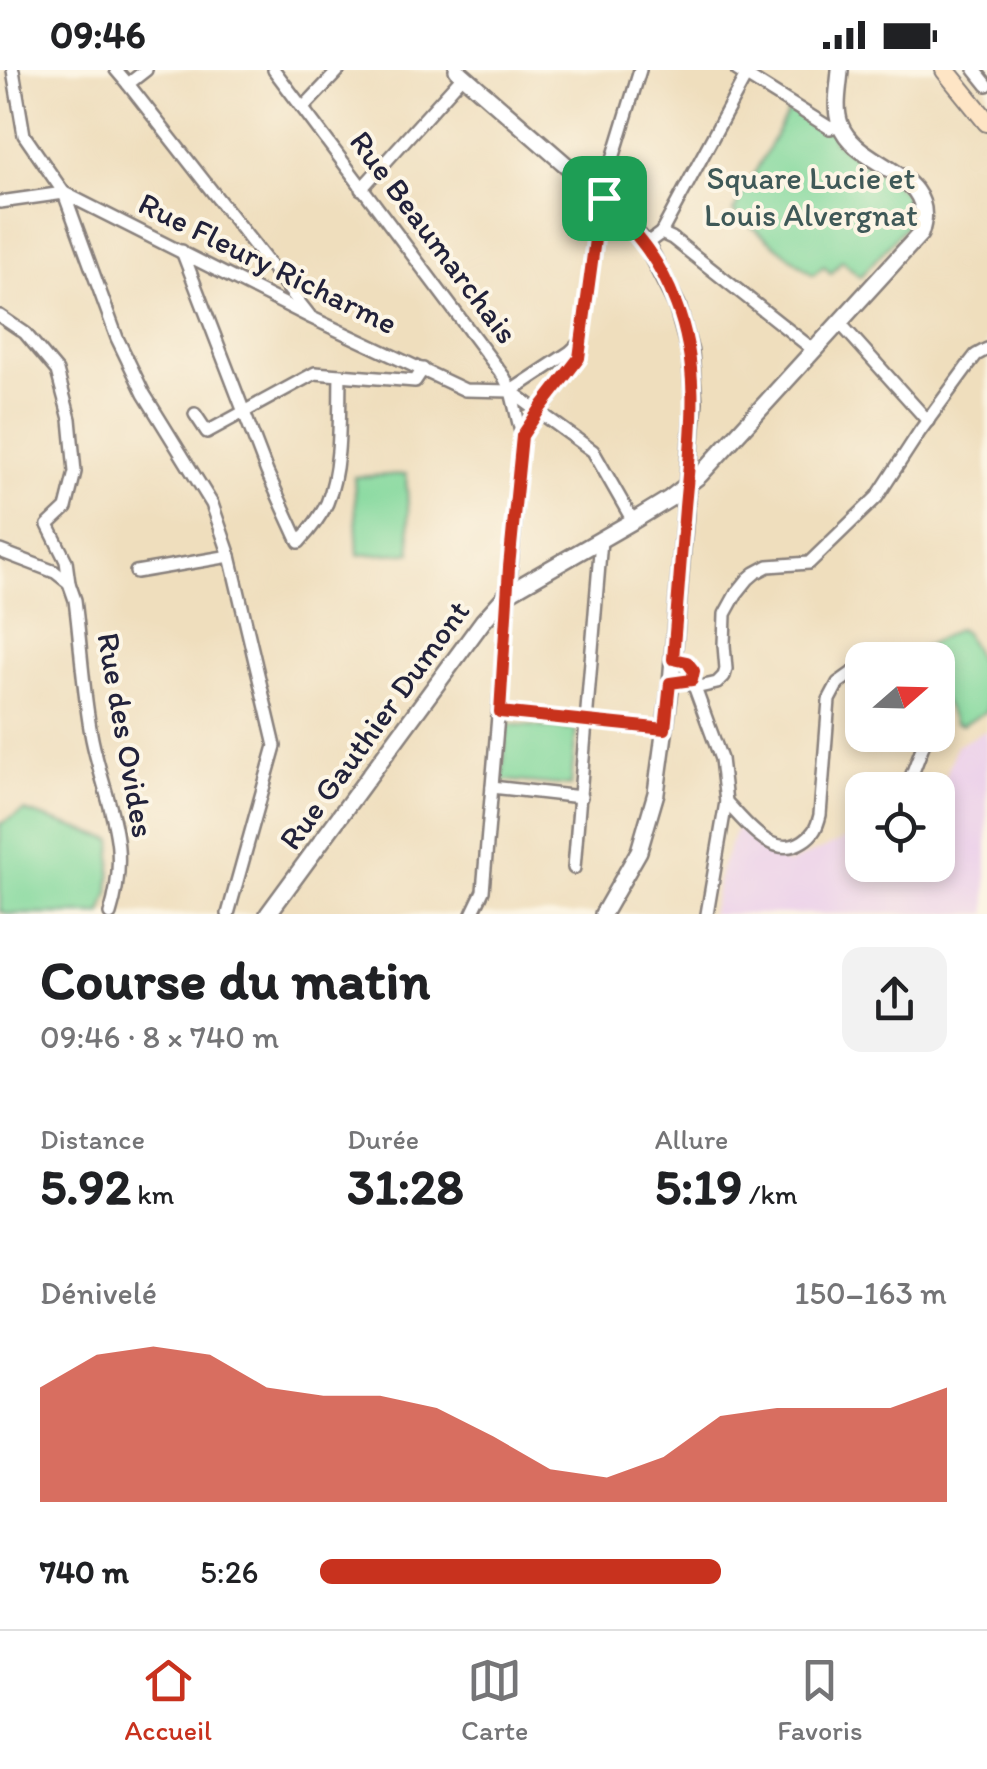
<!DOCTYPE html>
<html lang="fr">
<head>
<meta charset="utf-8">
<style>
  :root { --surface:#fff; --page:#f2f2f2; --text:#202124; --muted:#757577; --line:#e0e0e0; --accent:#c8321e }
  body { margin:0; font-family:Itim,sans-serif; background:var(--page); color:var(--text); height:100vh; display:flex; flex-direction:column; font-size:38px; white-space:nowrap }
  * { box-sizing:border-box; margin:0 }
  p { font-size:32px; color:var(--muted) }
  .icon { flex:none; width:55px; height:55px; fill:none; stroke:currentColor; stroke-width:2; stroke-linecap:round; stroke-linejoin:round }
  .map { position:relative; height:844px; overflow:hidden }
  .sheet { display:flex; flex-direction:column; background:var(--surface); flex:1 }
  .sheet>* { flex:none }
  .needle { width:65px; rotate:70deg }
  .fabs { position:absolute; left:845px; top:572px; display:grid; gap:20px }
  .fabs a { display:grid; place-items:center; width:110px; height:110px; border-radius:20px; background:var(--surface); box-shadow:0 5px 15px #0003; font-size:50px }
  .pin { position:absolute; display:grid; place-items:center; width:85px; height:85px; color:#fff; margin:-42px; border-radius:20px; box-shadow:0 5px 15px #0006 }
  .round { display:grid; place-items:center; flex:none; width:105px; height:105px; border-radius:20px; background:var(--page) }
  .summary { display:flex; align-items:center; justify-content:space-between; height:170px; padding:0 40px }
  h1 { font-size:55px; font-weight:700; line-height:75px }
  .metrics { display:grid; grid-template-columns:repeat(3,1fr); gap:15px; height:170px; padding:10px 40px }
  .metrics div { display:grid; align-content:center }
  .metrics b { font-size:50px; font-weight:700 }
  .metrics small { font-size:28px; font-weight:400 }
  .metrics p { font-size:28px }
  .chart { height:280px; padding:20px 40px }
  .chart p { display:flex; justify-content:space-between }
  .chart svg { width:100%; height:180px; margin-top:10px; fill:var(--accent); opacity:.7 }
  ul { padding:0 40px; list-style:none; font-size:32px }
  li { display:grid; grid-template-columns:160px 120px 1fr; align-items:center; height:75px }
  li i { height:25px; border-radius:12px; background:var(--accent) }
  .status { display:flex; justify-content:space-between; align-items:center; height:70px; padding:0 50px; background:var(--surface); direction:ltr }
  .status svg { height:28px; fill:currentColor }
  .tab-bar { display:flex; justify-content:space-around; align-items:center; height:140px; border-top:2px solid var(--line); background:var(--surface); font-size:28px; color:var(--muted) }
  .tab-bar a { display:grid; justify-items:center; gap:5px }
  .tab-bar .active { color:var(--accent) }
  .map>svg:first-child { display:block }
</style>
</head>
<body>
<div class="status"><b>09:46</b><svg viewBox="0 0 49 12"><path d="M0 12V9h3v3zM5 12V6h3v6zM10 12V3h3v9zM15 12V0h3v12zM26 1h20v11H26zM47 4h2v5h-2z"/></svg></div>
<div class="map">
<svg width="987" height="844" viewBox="0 0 987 844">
  <rect width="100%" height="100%" fill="#fcf5e5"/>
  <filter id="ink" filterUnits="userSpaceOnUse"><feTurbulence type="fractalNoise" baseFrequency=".01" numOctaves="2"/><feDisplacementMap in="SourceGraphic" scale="20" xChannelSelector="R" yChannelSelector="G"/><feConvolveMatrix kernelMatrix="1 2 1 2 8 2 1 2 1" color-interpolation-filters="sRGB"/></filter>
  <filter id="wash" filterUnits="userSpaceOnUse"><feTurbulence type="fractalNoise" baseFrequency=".0048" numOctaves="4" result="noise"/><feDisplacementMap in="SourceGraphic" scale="40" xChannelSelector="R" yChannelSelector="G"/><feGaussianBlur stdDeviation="2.25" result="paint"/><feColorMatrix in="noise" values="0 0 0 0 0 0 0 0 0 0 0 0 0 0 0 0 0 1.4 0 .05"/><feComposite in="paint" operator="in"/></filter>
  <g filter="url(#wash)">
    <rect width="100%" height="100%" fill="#efdebd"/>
    <polygon fill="#ecd1ea" points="987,660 987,844 711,844 721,799 737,757 787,794 852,766 862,768 862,795 938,795 938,729 956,676"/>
    <g fill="#82d89c" stroke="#527d6c" stroke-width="2.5">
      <polygon points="791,37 834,63 833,70 905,122 913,148 860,207 842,190 831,204 824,196 813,205 733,142"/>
      <polygon points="406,404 411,483 358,485 354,407"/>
      <polygon points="958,559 965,563 987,604 987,641 962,655 955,653 938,620 938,590 921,590 919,585 921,578"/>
      <polygon points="507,654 576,660 571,716 502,710"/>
      <polygon points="24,741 113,770 109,823 102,844 10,844 0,841 0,754"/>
    </g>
  </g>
  <g filter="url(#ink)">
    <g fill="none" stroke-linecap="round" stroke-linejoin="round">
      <g stroke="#88807c" stroke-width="16">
        <g id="minor">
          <polyline points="13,0 24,65 64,123 117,268 144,324 212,434 230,486 275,676 228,844"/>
          <polyline points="116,0 128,14"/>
          <polyline points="146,0 128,14 309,245"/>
          <polyline points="274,0 504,307 511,321 522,366 483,821 472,844"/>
          <polyline points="737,0 830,58 840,55"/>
          <polyline points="975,0 987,15"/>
          <polyline points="303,38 339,0"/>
          <polyline points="361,119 463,6"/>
          <polyline points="0,132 64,123 312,248 465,320 511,321"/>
          <polyline points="661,163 672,168 815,281"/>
          <polyline points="646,174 661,163 749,0"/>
          <path d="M 182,181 L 267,402 L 299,472 C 310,460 320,448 327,433 C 342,397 339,343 340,305"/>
          <polyline points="0,246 25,263 57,301 70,349 75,402 66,438 48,455 66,491 69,513"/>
          <polyline points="839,252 928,351"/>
          <polyline points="511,321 570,282 582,271"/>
          <polyline points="512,322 593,381 633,451"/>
          <polyline points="195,344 207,362 315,303 415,311 423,299"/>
          <polyline points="522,366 579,287 598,147 608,105 640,0"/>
          <path d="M 0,481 L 55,502 L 69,513 L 75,530 C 81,576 83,624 92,669 C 106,736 132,772 110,844"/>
          <polyline points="136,502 230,486"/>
          <polyline points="692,610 721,689 726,732 707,844"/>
          <polyline points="671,613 692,610 694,601 687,592 673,589"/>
          <polyline points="695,618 717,613 724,606 726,599 724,575 725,544 736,524 748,509 755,503 768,496 809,493 877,427 920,361 969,294 976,285 987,279"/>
          <polyline points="499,642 665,659"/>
          <polyline points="492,717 581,727"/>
          <polyline points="906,720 927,665"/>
          <path d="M 726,732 C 746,752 772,791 803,771 C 814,764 817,757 820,745 L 829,630 L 838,613 L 862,596"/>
          <polyline points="574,798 601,470"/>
        </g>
      </g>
      <g stroke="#88807c" stroke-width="20">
        <g id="tertiary">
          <polyline points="457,0 604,128 646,174 677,235 690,282 694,332 690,382 671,613 656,723 639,781 603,844"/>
          <path d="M 268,844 L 483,551 L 508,523 L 633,451 L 669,429 L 700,405 L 920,164 C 942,101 856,99 840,54 C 834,37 839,18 840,0"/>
        </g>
      </g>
      <g stroke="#88807c" stroke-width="22">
        <polyline id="secondary" points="945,0 987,52"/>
      </g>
      <use href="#minor" stroke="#fff" stroke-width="11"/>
      <use href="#tertiary" stroke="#fff" stroke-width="15"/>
      <use href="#secondary" stroke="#fee5c5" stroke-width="18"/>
    </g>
  </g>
  <g fill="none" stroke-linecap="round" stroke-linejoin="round" filter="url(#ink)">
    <g stroke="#fff" stroke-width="20">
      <path id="route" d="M 604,128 C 636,164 659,188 676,234 C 702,300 691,369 685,437 C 681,488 677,539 673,589 L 687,592 L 694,601 L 692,610 L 670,613 L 665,659 L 500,642 L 509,497 L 522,366 L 542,336 L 579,288 L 598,147 Z"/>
    </g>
    <use href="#route" stroke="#c8321e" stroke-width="12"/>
  </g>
  <g text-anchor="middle" stroke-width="8" stroke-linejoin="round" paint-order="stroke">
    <g font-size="32" fill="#3f5958" stroke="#fcf5e5">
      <text x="811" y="119">Square Lucie et<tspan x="811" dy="37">Louis Alvergnat</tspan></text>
    </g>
    <g font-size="32" fill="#22223b" stroke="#fcf5e5">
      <text transform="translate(434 167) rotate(53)" y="11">Rue Beaumarchais</text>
      <text transform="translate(268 193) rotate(26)" y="11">Rue Fleury Richarme</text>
      <text transform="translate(374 655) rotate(-54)" y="11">Rue Gauthier Dumont</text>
      <text transform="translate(126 665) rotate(80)" y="11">Rue des Ovides</text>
    </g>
  </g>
</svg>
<div class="fabs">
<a><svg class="needle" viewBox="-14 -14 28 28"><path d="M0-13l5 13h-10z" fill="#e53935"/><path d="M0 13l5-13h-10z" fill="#757577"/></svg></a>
<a><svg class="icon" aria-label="locate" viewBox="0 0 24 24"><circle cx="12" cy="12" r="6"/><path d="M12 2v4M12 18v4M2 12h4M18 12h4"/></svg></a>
</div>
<div class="pin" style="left:604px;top:128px;background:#1e9e55"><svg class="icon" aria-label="arrive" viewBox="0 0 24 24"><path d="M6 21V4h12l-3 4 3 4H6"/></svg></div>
</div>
<section class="sheet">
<div class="summary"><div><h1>Course du matin</h1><p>09:46 · 8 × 740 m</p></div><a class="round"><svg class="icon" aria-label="share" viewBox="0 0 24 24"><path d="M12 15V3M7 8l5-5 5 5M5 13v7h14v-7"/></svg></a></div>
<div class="metrics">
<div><p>Distance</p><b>5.92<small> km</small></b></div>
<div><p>Durée</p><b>31:28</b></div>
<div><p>Allure</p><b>5:19<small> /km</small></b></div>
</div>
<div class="chart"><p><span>Dénivelé</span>150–163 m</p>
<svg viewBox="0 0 160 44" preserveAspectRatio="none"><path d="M0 44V16L10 8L20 6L30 8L40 16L50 18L60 18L70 21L80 28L90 36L100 38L110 33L120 23L130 21L140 21L150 21L160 16V44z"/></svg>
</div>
<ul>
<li><b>740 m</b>5:26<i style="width:64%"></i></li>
</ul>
</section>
<nav class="tab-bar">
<a class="active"><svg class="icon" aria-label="home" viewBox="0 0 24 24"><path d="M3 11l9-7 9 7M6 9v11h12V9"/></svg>Accueil</a>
<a><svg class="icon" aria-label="map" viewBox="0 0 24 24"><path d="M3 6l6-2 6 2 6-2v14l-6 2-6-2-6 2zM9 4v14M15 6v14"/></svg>Carte</a>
<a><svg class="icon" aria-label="saved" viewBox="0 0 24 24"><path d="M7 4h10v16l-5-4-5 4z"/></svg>Favoris</a>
</nav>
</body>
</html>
